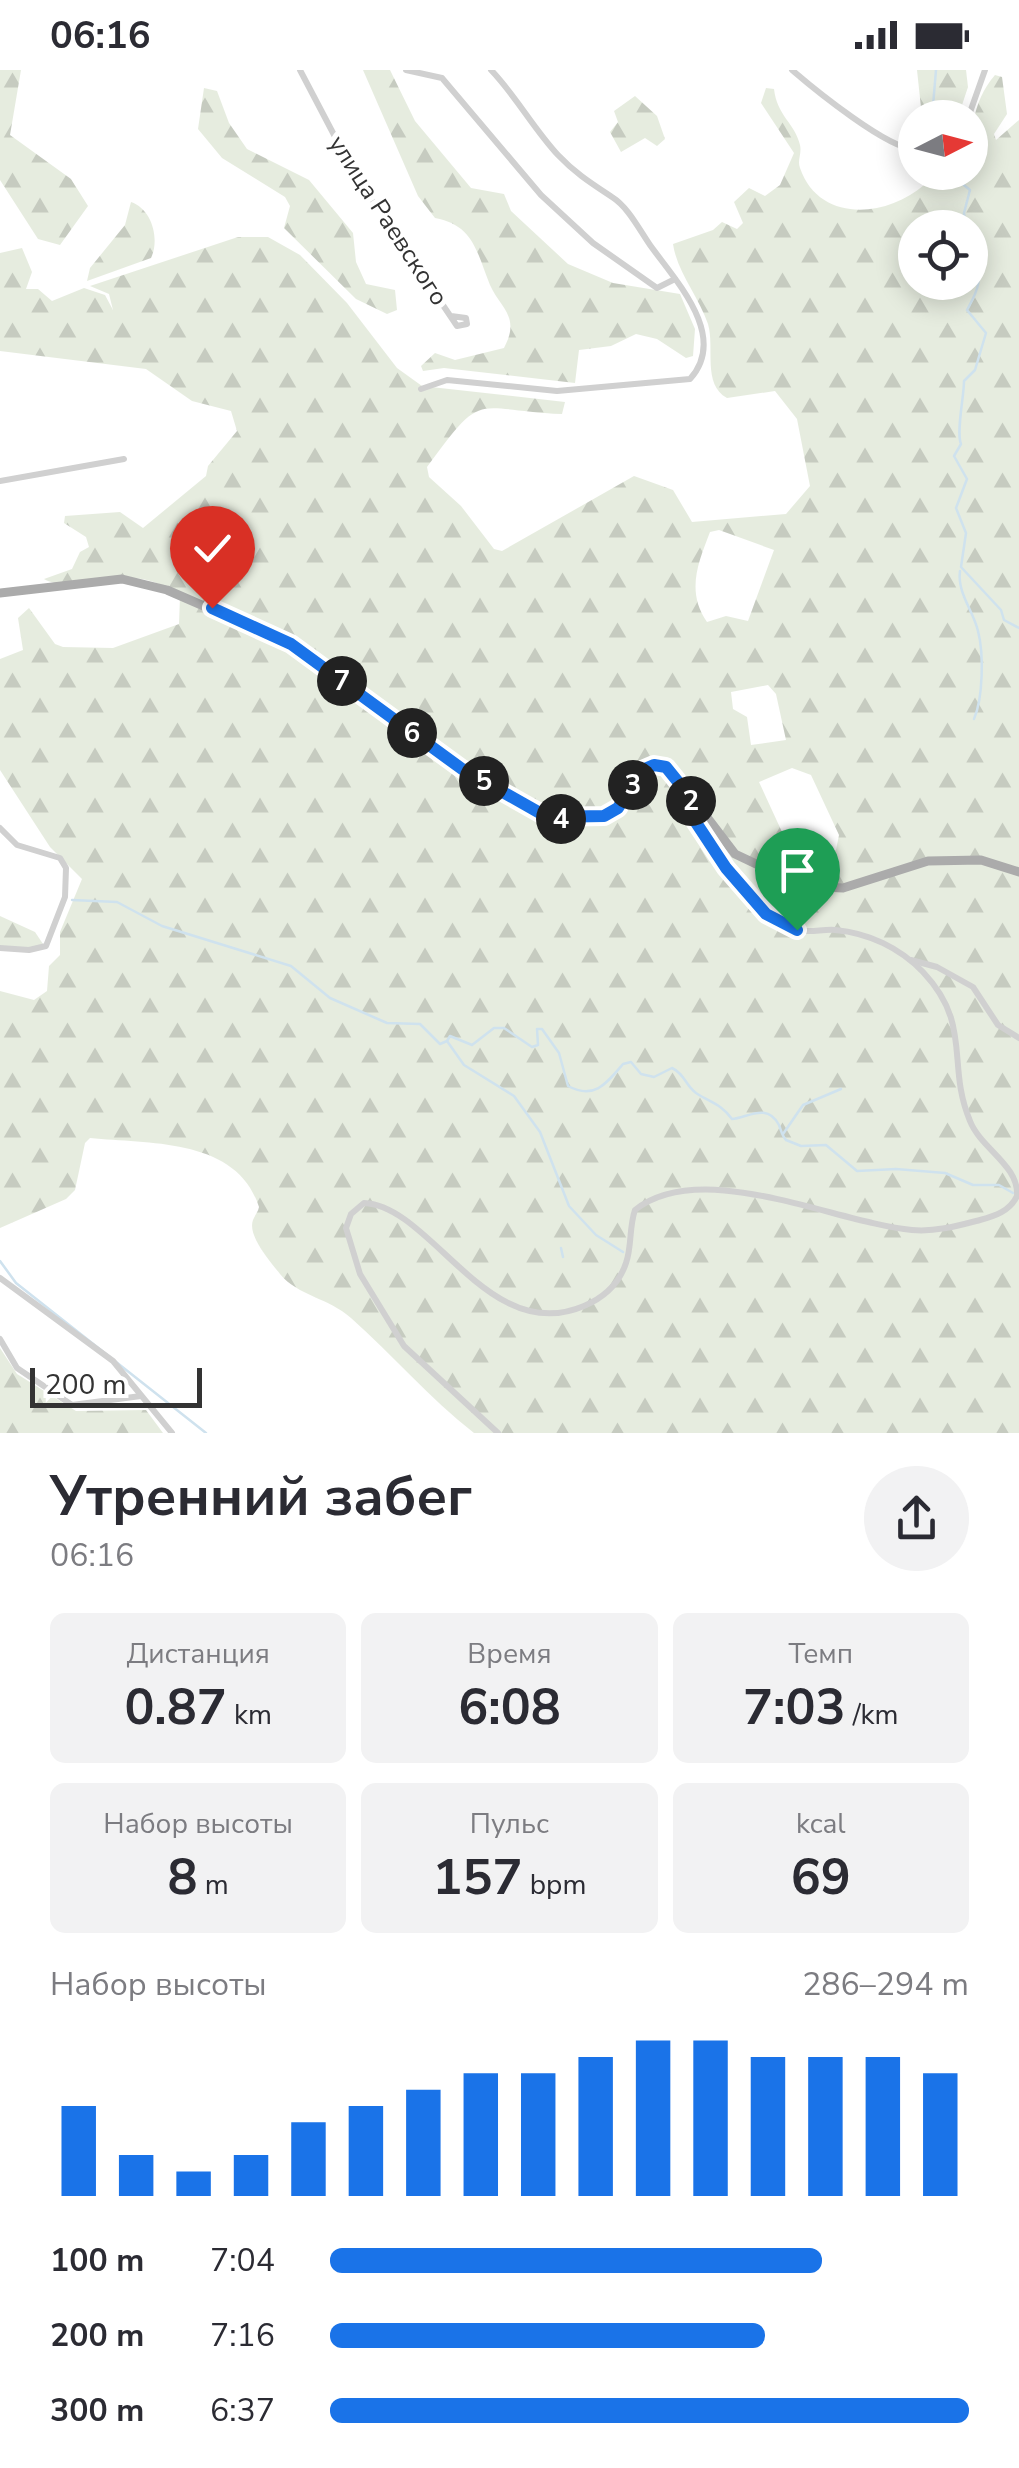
<!DOCTYPE html>
<html lang="ru">
<head>
<meta charset="utf-8">
<style>
  :root { --surface:#fff; --page:#f2f2f3; --text:#2b2b33; --muted:#7c7c81; --accent:#1a73e8 }
  body { margin:0; font-family:"Nunito Sans",sans-serif; background:var(--page); color:var(--text); height:100vh; display:flex; flex-direction:column; font-size:38px; white-space:nowrap }
  * { box-sizing:border-box; margin:0 }
  p { font-size:32px; color:var(--muted) }
  .icon { flex:none; width:55px; height:55px; fill:none; stroke:currentColor; stroke-width:2; stroke-linecap:round; stroke-linejoin:round }
  .map { position:relative; height:1363px; overflow:hidden }
  .side { display:flex; flex-direction:column; background:var(--surface); flex:1 }
  .side>* { flex:none }
  .needle { width:65px; rotate:84deg }
  .buttons { position:absolute; left:898px; top:30px; display:grid; gap:20px }
  .buttons a { display:grid; place-items:center; width:90px; height:90px; border-radius:50%; background:var(--surface); box-shadow:0 5px 25px #0003; font-size:50px }
  .scale { position:absolute; left:30px; bottom:25px; width:172px; box-sizing:border-box; padding-left:10px; border:5px solid #333; border-top:0; font-size:28px; line-height:35px; white-space:nowrap; color:#333; -webkit-text-stroke:8px #fff; paint-order:stroke }
  .pin { position:absolute; display:grid; place-items:center; width:85px; height:85px; color:#fff; margin:-102px -42px; border-radius:50% 50% 50% 0; rotate:-45deg; box-shadow:0 0 10px #0007 }
  .pin .icon { rotate:45deg }
  .km { position:absolute; width:50px; height:50px; margin:-25px; border-radius:50%; background:#222; color:#fff; font-size:28px; line-height:50px; text-align:center }
  .round { display:grid; place-items:center; flex:none; width:105px; height:105px; border-radius:52px; background:var(--page) }
  .overview { display:flex; align-items:center; justify-content:space-between; height:170px; padding:0 50px }
  h1 { font-size:55px; font-weight:700; line-height:75px }
  .figures { display:grid; grid-template-columns:repeat(3,1fr); gap:15px; height:170px; padding:10px 50px }
  .figures div { display:grid; align-content:center; border-radius:15px; background:var(--page); text-align:center }
  .figures b { font-size:50px; font-weight:700 }
  .figures small { font-size:28px; font-weight:400 }
  .figures p { font-size:28px }
  .chart { height:280px; padding:20px 50px }
  .chart p { display:flex; justify-content:space-between }
  .chart svg { width:100%; height:180px; margin-top:10px; stroke:var(--accent); stroke-width:6 }
  ul { padding:0 50px; list-style:none; font-size:32px }
  li { display:grid; grid-template-columns:160px 120px 1fr; align-items:center; height:75px }
  li i { height:25px; border-radius:12px; background:var(--accent) }
  .status { display:flex; justify-content:space-between; align-items:center; height:70px; padding:0 50px; background:var(--surface); direction:ltr }
  .status svg { height:28px; fill:currentColor }
  .map>svg:first-child { display:block }
</style>
</head>
<body>
<div class="status"><b>06:16</b><svg viewBox="0 0 49 12"><path d="M0 12V9h3v3zM5 12V6h3v6zM10 12V3h3v9zM15 12V0h3v12zM26 1h20v11H26zM47 4h2v5h-2z"/></svg></div>
<div class="map">
<svg width="1019" height="1363" viewBox="0 0 1019 1363">
  <defs>
    <pattern id="forest-firs" width="22" height="20" patternUnits="userSpaceOnUse" patternTransform="scale(2.5)"><rect width="22" height="20" fill="#e6ecdf"/><path d="M5 1l3.5 6h-7zM16 11l3.5 6h-7z" fill="#c6cbc0"/></pattern>
  </defs>
  <rect width="100%" height="100%" fill="#fff"/>
  <g fill="url(#forest-firs)" fill-rule="evenodd">
    <polygon points="0,0 21,0 10,65 71,109 88,136 60,175 38,169 0,110"/>
    <path d="M 363,0 L 390,0 L 415,51 L 471,118 L 504,124 L 511,141 L 568,194 L 613,213 L 680,224 L 695,259 L 693,286 L 686,288 L 657,269 L 636,264 L 611,276 L 579,280 L 575,313 L 444,298 L 423,301 L 421,296 L 435,283 L 455,290 L 504,278 C 521,246 500,238 490,215 C 477,183 474,155 435,148 L 418,126 Z"/>
    <polygon points="917,0 966,0 968,17 959,44 922,47"/>
    <path d="M 995,5 L 1002,7 L 1007,44 L 994,64 L 996,70 L 1019,50 L 1019,1363 L 474,1363 C 429,1328 393,1285 351,1248 C 329,1228 298,1226 280,1204 C 271,1192 247,1166 253,1150 C 255,1145 258,1142 259,1137 C 237,1068 151,1074 90,1068 L 85,1073 L 75,1120 L 66,1129 L 0,1158 L 0,921 L 34,930 L 47,921 L 49,896 L 60,885 L 60,862 L 82,809 L 50,777 L 0,700 L 0,589 L 23,580 L 18,548 L 29,538 L 55,574 L 63,577 L 113,578 L 179,554 L 180,527 C 134,486 74,527 44,509 L 72,499 L 80,482 L 89,477 L 86,467 L 64,453 L 65,446 L 120,442 L 143,458 L 206,406 L 208,396 L 237,361 L 231,341 L 192,331 L 146,299 L 0,281 L 0,183 L 22,178 L 32,202 L 26,219 L 38,219 L 52,231 L 84,218 L 105,225 L 113,240 L 109,224 L 90,216 L 238,167 L 268,167 L 300,185 L 347,233 L 397,298 L 422,316 L 565,332 L 562,344 C 472,340 485,318 427,397 L 429,407 L 461,436 L 494,479 L 502,481 L 634,406 L 673,420 L 692,452 L 786,444 L 810,416 L 797,349 L 775,321 L 727,328 C 702,314 715,278 708,254 C 699,227 677,202 673,174 L 713,160 L 722,152 L 737,159 L 743,153 L 734,132 L 749,118 L 765,126 L 780,115 L 794,83 L 761,33 L 766,18 L 774,19 C 777,46 795,53 800,75 C 802,84 797,90 800,98 C 819,153 886,148 924,115 L 924,103 L 970,102 C 970,67 971,33 995,5 ZM 915,158 L 970,158 L 970,212 L 915,212 ZM 719,460 L 774,480 L 748,551 L 726,546 L 707,552 C 686,522 698,493 710,462 ZM 768,615 L 776,624 L 786,670 L 751,675 L 747,647 L 733,639 L 731,622 ZM 792,698 L 811,705 L 839,765 L 836,780 L 806,795 L 794,788 L 759,712 Z"/>
    <polygon points="204,18 217,21 229,53 247,79 309,110 353,163 356,192 366,214 395,220 397,240 387,244 356,229 284,158 290,136 285,127 222,88 198,59"/>
    <polygon points="635,26 657,46 665,69 657,76 645,68 621,82 610,62 618,52 614,41"/>
    <path d="M 131,132 C 152,139 160,169 151,188 L 87,211 L 90,198 L 125,155 Z"/>
    <polygon points="0,846 35,862 43,874 28,879 0,876"/>
    <polygon points="0,1278 17,1304 76,1341 146,1340 163,1363 0,1363"/>
  </g>
  <g fill="none" stroke-linecap="round" stroke-linejoin="round">
    <g stroke="#cfe2ee" stroke-width="2.5">
      <polyline points="932,48 936,0"/>
      <polyline points="948,102 970,120 964,143 966,158"/>
      <path d="M 970,189 C 987,207 975,225 967,240 L 986,263 L 975,300 L 964,311 C 964,327 956,362 961,374 L 954,386 L 967,409 L 956,438 L 966,463 L 961,497 L 1001,540 L 1004,550 L 1019,558"/>
      <path d="M 960,501 C 957,523 973,540 978,561 C 984,584 983,628 974,649"/>
      <polyline points="72,830 117,832 162,856 291,896 330,928 387,953 420,954 440,974 447,971 464,995 514,1026 540,1062 569,1136 596,1165 623,1182"/>
      <path d="M 447,971 L 450,966 L 472,975 L 494,958 L 504,958 L 532,977 L 538,975 L 537,959 L 542,959 L 559,983 L 568,1016 C 594,1030 606,1014 623,994 L 631,992 L 641,1004 L 654,1007 L 672,998 C 685,1004 685,1015 696,1023 C 711,1033 720,1033 732,1049 C 747,1048 767,1032 779,1055 C 781,1060 782,1066 786,1070 L 801,1076 L 826,1075 L 857,1101 L 896,1099 L 945,1103 L 973,1115 L 999,1115 L 1013,1123"/>
      <polyline points="783,1064 803,1035 841,1019"/>
      <polyline points="561,1178 563,1187"/>
      <polyline points="0,1191 16,1213 206,1363"/>
    </g>
    <g stroke="#d0d0d0" stroke-width="6">
      <polyline points="300,0 354,103 457,256 467,254 466,248 451,246"/>
      <polyline points="406,0 442,8 541,125 593,173 657,218 675,209"/>
      <path d="M 792,0 C 814,19 889,80 915,79"/>
      <polyline points="968,48 985,0"/>
      <path d="M 421,319 L 447,310 L 557,321 L 690,309 C 729,266 675,210 650,175 C 639,159 628,137 612,127 C 591,113 575,103 558,85 C 533,58 516,26 491,0"/>
      <polyline points="0,411 124,389"/>
      <polyline points="0,758 17,775 60,788 66,798 65,827 46,876 29,880 0,878"/>
      <polyline points="911,890 937,897 973,917 998,955 1019,968"/>
      <polyline points="0,1208 113,1291 172,1363"/>
      <polyline points="0,1269 17,1298 72,1335 141,1326"/>
      <path d="M 498,1363 L 404,1276 L 360,1204 L 346,1158 L 351,1144 L 364,1133 C 432,1136 488,1277 584,1236 C 603,1228 619,1214 626,1193 C 632,1176 629,1157 635,1140 C 702,1087 836,1153 912,1160 C 936,1162 957,1156 980,1150 C 995,1146 1010,1141 1017,1126 C 1019,1095 981,1079 970,1051 C 946,994 973,955 923,902 C 900,878 869,863 835,860 C 823,859 809,863 797,860 C 762,852 691,765 691,729"/>
    </g>
    <polyline stroke="#ababab" stroke-width="9" points="0,523 122,509 167,520 291,574 462,699 547,747 605,746 630,723 640,701 661,695 674,704 735,784 802,816 843,818 928,791 981,790 1019,802"/>
  </g>
  <g fill="none" stroke-linecap="round" stroke-linejoin="round">
    <g stroke="#fff" stroke-width="20">
      <polyline id="route" points="212,538 291,574 462,699 547,747 604,746 618,738 640,701 654,695 666,697 691,728 693,748 726,798 766,844 797,860"/>
    </g>
    <use href="#route" stroke="#1a73e8" stroke-width="12"/>
  </g>
  <g text-anchor="middle" stroke-width="10" stroke-linejoin="round" paint-order="stroke">
    <g font-size="25" fill="#333" stroke="#fff">
      <text transform="translate(389 150) rotate(57)" y="9">улица Раевского</text>
    </g>
  </g>
</svg>
<div class="buttons">
<a><svg class="needle" viewBox="-14 -14 28 28"><path d="M0-13l5 13h-10z" fill="#e53935"/><path d="M0 13l5-13h-10z" fill="#7c7c81"/></svg></a>
<a><svg class="icon" aria-label="locate" viewBox="0 0 24 24"><circle cx="12" cy="12" r="6"/><path d="M12 2v4M12 18v4M2 12h4M18 12h4"/></svg></a>
</div>
<div class="scale">200 m</div>
<div class="pin" style="left:797px;top:860px;background:#1e9e55"><svg class="icon" aria-label="arrive" viewBox="0 0 24 24"><path d="M6 21V4h12l-3 4 3 4H6"/></svg></div>
<div class="pin" style="left:212px;top:538px;background:#d93025"><svg class="icon" aria-label="check" viewBox="0 0 24 24"><path d="M5 12l5 5 9-10"/></svg></div>
<b class="km" style="left:691px;top:731px">2</b>
<b class="km" style="left:633px;top:715px">3</b>
<b class="km" style="left:561px;top:749px">4</b>
<b class="km" style="left:484px;top:711px">5</b>
<b class="km" style="left:412px;top:663px">6</b>
<b class="km" style="left:342px;top:611px">7</b>
</div>
<section class="side">
<div class="overview"><div><h1>Утренний забег</h1><p>06:16</p></div><a class="round"><svg class="icon" aria-label="share" viewBox="0 0 24 24"><path d="M12 15V3M7 8l5-5 5 5M5 13v7h14v-7"/></svg></a></div>
<div class="figures">
<div><p>Дистанция</p><b>0.87<small> km</small></b></div>
<div><p>Время</p><b>6:08</b></div>
<div><p>Темп</p><b>7:03<small> /km</small></b></div>
</div>
<div class="figures">
<div><p>Набор высоты</p><b>8<small> m</small></b></div>
<div><p>Пульс</p><b>157<small> bpm</small></b></div>
<div><p>kcal</p><b>69</b></div>
</div>
<div class="chart"><p><span>Набор высоты</span>286–294 m</p>
<svg viewBox="0 0 160 44" preserveAspectRatio="none"><path d="M5 44V22M15 44V34M25 44V38M35 44V34M45 44V26M55 44V22M65 44V18M75 44V14M85 44V14M95 44V10M105 44V6M115 44V6M125 44V10M135 44V10M145 44V10M155 44V14"/></svg>
</div>
<ul>
<li><b>100 m</b>7:04<i style="width:77%"></i></li>
<li><b>200 m</b>7:16<i style="width:68%"></i></li>
<li><b>300 m</b>6:37<i style="width:100%"></i></li>
</ul>
</section>
</body>
</html>
